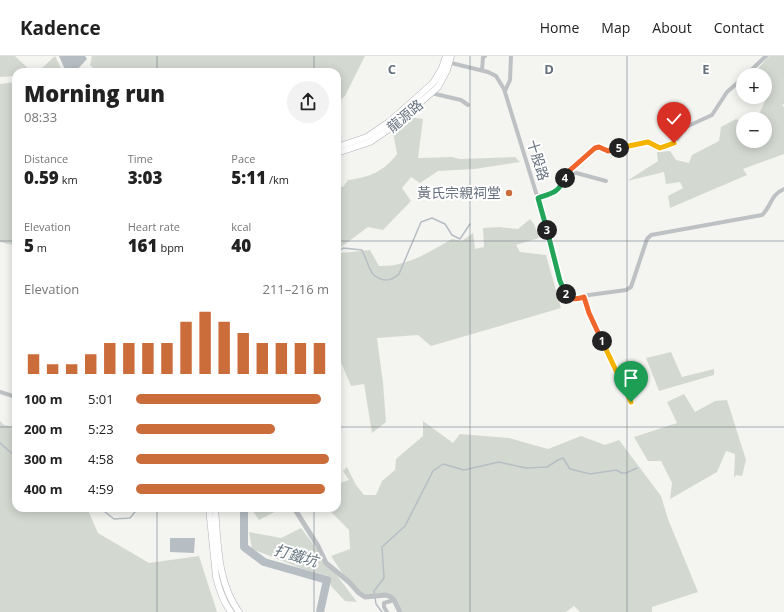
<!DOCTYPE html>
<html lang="en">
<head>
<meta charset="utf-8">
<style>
  :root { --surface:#fff; --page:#f2f2f2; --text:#222; --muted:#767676; --line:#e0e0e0; --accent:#cb6c3b }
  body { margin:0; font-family:"Open Sans","Noto Sans TC",sans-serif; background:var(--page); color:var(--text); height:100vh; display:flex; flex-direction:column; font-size:15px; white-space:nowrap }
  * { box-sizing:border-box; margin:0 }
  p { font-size:13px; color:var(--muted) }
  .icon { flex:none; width:22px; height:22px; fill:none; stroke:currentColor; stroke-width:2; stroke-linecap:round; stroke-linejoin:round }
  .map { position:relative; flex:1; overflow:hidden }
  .side { position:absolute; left:12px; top:12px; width:329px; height:444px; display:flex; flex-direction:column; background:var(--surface); border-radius:12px; box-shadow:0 2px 10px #0003 }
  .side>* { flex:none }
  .controls { position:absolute; left:736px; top:12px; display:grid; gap:8px }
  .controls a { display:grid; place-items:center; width:36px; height:36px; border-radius:50%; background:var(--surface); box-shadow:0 2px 10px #0003; font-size:20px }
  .pin { position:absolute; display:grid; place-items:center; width:34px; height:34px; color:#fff; margin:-41px -17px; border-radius:50% 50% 50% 0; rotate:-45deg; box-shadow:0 0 4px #0007 }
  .pin .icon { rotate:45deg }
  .km { position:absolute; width:20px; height:20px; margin:-10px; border-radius:50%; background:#222; color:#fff; font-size:11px; line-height:20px; text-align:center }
  .round { display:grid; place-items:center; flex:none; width:42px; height:42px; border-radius:21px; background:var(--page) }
  .summary { display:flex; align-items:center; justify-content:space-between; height:68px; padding:0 12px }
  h1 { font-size:22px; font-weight:800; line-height:30px }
  .stats { display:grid; grid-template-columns:repeat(3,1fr); gap:6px; height:68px; padding:4px 12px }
  .stats div { display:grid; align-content:center }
  .stats b { font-size:17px; font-weight:800 }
  .stats small { font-size:11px; font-weight:400 }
  .stats p { font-size:11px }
  .chart { height:112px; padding:8px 12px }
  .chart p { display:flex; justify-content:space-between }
  .chart svg { width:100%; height:72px; margin-top:4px; stroke:var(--accent); stroke-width:6 }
  ul { padding:0 12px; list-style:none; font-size:13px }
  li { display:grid; grid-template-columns:64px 48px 1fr; align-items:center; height:30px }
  li i { height:10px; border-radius:5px; background:var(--accent) }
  header { display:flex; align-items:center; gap:24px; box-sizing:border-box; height:56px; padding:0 20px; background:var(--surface); border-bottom:1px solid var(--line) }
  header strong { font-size:19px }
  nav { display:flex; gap:22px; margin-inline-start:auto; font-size:14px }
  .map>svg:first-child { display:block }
</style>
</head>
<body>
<header>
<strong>Kadence</strong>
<nav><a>Home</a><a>Map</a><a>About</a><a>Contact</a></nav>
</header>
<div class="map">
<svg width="784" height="556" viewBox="0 0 784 556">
  <rect width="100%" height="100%" fill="#f4f4f1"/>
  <g fill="#d3d9d1">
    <polygon points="0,0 15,0 32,16 16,16 16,20 0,21"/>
    <polygon points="55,0 63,16 43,16 42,12"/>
    <polygon points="92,0 365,0 345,40 337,47 337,16 98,16 90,9"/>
    <polygon points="769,0 784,0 784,48 782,49 784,51 784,98 743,113 747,119 670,152 668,140 683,132 680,126 666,128 664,116 627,125 658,105 657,96 670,95 676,104 689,107 692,99 719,85 721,71 736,63 743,67 743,85 765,85 765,63 755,63 759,58 770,35 765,28 765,19 759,19 756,15"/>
    <polygon points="16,26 16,190 0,186 0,28"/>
    <path d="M 410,61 L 423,63 L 418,102 L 452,101 L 460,103 L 515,101 L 520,106 L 475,113 L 438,115 L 420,127 L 411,121 L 402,132 L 411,145 L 383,174 L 368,171 L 337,194 L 337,129 L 343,131 L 348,124 C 370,121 383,116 397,98 L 393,76 Z"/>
    <path d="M 530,163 L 534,168 L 539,182 L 516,189 L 520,196 L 546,199 L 561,252 L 431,290 L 418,279 L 377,282 L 383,327 L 386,366 L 372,377 L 364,328 L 351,330 L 337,297 L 337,205 L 341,197 L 370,194 L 379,210 C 407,211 429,196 452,183 L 462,185 L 473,177 L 475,193 L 484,191 L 483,172 L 499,171 L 518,173 Z"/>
    <polygon points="671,296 682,321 714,313 714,319 659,335 646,302"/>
    <polygon points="684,338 695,356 715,345 727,344 746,404 742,420 736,419 734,422 735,398 726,395 717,416 670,443 672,427 661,405 648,405 634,381 677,367 667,346"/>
    <polygon points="0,365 4,369 16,371 16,452 87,452 98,477 149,507 199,500 217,556 0,556"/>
    <path d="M 423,365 L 453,387 L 460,378 L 509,382 L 548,393 L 581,380 L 605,389 L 619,384 L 661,440 L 668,463 L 698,536 L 652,551 L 652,556 L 580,556 L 574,550 L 566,556 L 400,556 L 391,541 C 385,541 378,542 372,541 C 355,540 340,513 331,500 L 350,493 L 349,474 L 327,452 L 337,452 L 337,428 L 349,424 L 343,415 L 347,411 L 356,429 L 364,439 L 376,439 L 382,425 L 395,414 L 396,403 L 423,380 Z"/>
    <polygon points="251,452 282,452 259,464"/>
    <polygon points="301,472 357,546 345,545 331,530 328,520 303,513 252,493 249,476 281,482"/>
  </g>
  <g fill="#b6bec3">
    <polygon points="59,0 85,0 87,3 75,16 66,16"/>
    <polygon points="170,482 195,482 194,497 170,496"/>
  </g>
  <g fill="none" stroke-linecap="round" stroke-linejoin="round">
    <g stroke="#b6bec3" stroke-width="1.5">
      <path d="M 337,197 L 343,192 L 362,194 C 365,200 369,213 373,218 C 381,226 391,226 399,218 L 421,166 L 432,162 L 445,168 L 452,179 L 460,183 L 470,168"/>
      <polyline points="0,387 16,401"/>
      <polyline points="100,452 114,463 130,462 138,452"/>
      <polyline points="382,556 376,548 374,535 384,522 382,491 405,470 433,415 443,408 464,414 499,406 526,412 547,411 558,404 563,402 570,413 590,418 616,414 622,417 626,417 637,412"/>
    </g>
    <g stroke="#b6bec3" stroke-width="8">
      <polyline points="191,452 198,452"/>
      <polyline points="244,452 244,491 264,506 327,524 320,556"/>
    </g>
    <g stroke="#b0b3b7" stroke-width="7">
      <g id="primary">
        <polyline points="337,91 367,81 389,66 433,27 442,12 446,0"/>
        <polyline points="337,97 370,86 392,71 438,31 447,14 451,0"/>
        <path d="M 209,452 L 216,521 C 219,533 223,546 231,556"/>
        <path d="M 215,452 C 218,487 217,526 239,556"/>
      </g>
    </g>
    <g stroke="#bec1c4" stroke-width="4">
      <path d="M 447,6 L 488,16 L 496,20 L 504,33 L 542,156 L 559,225 L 570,242 L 575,243 L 589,239 L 626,234 L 631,231 L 647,183 L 651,179 L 762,159 C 771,151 771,138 784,133"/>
      <polyline points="482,14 483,1 485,0"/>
      <polyline points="746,19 766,0"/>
      <polyline points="505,35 510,24 511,0"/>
      <polyline points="431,37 461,44 468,49"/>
      <polyline points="569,115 606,125"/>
      <polyline points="538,142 555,136 561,131 569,115 595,92 599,91 608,95 648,86 660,92 674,87 686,71 712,59 727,36 743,22"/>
      <polyline points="584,241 589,257 631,346"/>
      <polyline points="0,336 16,341"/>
      <polyline points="387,556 384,551 384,547 394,544"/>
    </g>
    <polyline stroke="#bec1c4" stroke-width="5" points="294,452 318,490 326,507 349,526 359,537 365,541 386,539 391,541 394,544 400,556"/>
    <use href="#primary" stroke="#fff" stroke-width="6"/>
  </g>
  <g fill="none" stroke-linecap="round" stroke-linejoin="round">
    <g stroke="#fff" stroke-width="8">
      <polyline id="split-1" points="602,285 631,346"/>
    </g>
    <g stroke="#fff" stroke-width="8">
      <path id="split-2" d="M 566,238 C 572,245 577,243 584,241 L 589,257 L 602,285"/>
    </g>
    <g stroke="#fff" stroke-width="8">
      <polyline id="split-3" points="547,174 560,225 566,238"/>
    </g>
    <g stroke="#fff" stroke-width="8">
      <path id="split-4" d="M 547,174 L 538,142 C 553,137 558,137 565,122"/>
    </g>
    <g stroke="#fff" stroke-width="8">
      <polyline id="split-5" points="565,122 569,115 595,92 599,91 608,95 619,92"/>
    </g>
    <g stroke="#fff" stroke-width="8">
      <polyline id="split-6" points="619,92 648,86 660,92 674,87"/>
    </g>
    <use href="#split-1" stroke="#f5b400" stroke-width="5"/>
    <use href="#split-2" stroke="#f0652b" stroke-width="5"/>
    <use href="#split-3" stroke="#22a559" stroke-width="5"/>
    <use href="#split-4" stroke="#22a559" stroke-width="5"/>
    <use href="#split-5" stroke="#f0652b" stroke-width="5"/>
    <use href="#split-6" stroke="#f5b400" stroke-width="5"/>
  </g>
  <path fill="none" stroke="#67717e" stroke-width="1" stroke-opacity="0.55" d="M 157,0 L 157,16M 314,0 L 314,16M 470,0 L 470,556M 627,0 L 627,556M 0,185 L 16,185M 337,185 L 784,185M 0,371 L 16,371M 337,371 L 784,371M 157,452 L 157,556M 314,452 L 314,556"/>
  <circle fill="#cb6c3b" stroke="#fff" stroke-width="1.5" cx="509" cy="137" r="4"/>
  <g text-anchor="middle" stroke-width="4" stroke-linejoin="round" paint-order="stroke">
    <g font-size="14" fill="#67717e" stroke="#fff">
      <text transform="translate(405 60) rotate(-40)" y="5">龍源路</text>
      <text transform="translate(538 104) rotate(73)" y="5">十股路</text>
    </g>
    <g font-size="14" fill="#67717e" stroke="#fff" text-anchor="end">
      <text x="501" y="142">黃氏宗親祠堂</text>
    </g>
    <g font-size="15" font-style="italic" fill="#697882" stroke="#fff">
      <text transform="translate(296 500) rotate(16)" y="5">打鐵坑</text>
    </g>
  </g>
  <g font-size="13" text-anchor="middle" font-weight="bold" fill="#67717e" stroke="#fff" stroke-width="4" stroke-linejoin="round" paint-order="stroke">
    <text x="392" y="18">C</text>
    <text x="549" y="18">D</text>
    <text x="706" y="18">E</text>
  </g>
</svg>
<div class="controls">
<a>+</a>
<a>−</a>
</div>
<div class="pin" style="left:631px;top:346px;background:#1e9e55"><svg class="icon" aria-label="arrive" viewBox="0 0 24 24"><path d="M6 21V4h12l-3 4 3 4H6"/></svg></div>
<div class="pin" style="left:674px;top:87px;background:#d93025"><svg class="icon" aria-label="check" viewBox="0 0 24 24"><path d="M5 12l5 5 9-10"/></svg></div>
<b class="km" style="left:602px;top:285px">1</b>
<b class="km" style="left:566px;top:238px">2</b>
<b class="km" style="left:547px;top:174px">3</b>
<b class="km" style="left:565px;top:122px">4</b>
<b class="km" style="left:619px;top:92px">5</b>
<section class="side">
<div class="summary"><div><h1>Morning run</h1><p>08:33</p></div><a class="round"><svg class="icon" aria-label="share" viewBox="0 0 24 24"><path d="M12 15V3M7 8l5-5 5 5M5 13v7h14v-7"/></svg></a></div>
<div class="stats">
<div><p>Distance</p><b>0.59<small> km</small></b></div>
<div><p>Time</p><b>3:03</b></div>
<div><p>Pace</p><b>5:11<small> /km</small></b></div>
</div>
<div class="stats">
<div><p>Elevation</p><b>5<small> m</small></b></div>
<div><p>Heart rate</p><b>161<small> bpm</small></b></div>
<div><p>kcal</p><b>40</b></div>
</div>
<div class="chart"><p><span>Elevation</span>211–216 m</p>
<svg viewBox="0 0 160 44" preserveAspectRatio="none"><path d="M5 44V32M15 44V38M25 44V38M35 44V32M45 44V25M55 44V25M65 44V25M75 44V25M85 44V12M95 44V6M105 44V12M115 44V19M125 44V25M135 44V25M145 44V25M155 44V25"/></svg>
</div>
<ul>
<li><b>100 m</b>5:01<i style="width:96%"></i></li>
<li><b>200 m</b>5:23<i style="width:72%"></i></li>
<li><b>300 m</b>4:58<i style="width:100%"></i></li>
<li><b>400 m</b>4:59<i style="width:98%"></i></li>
</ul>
</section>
</div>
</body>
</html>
